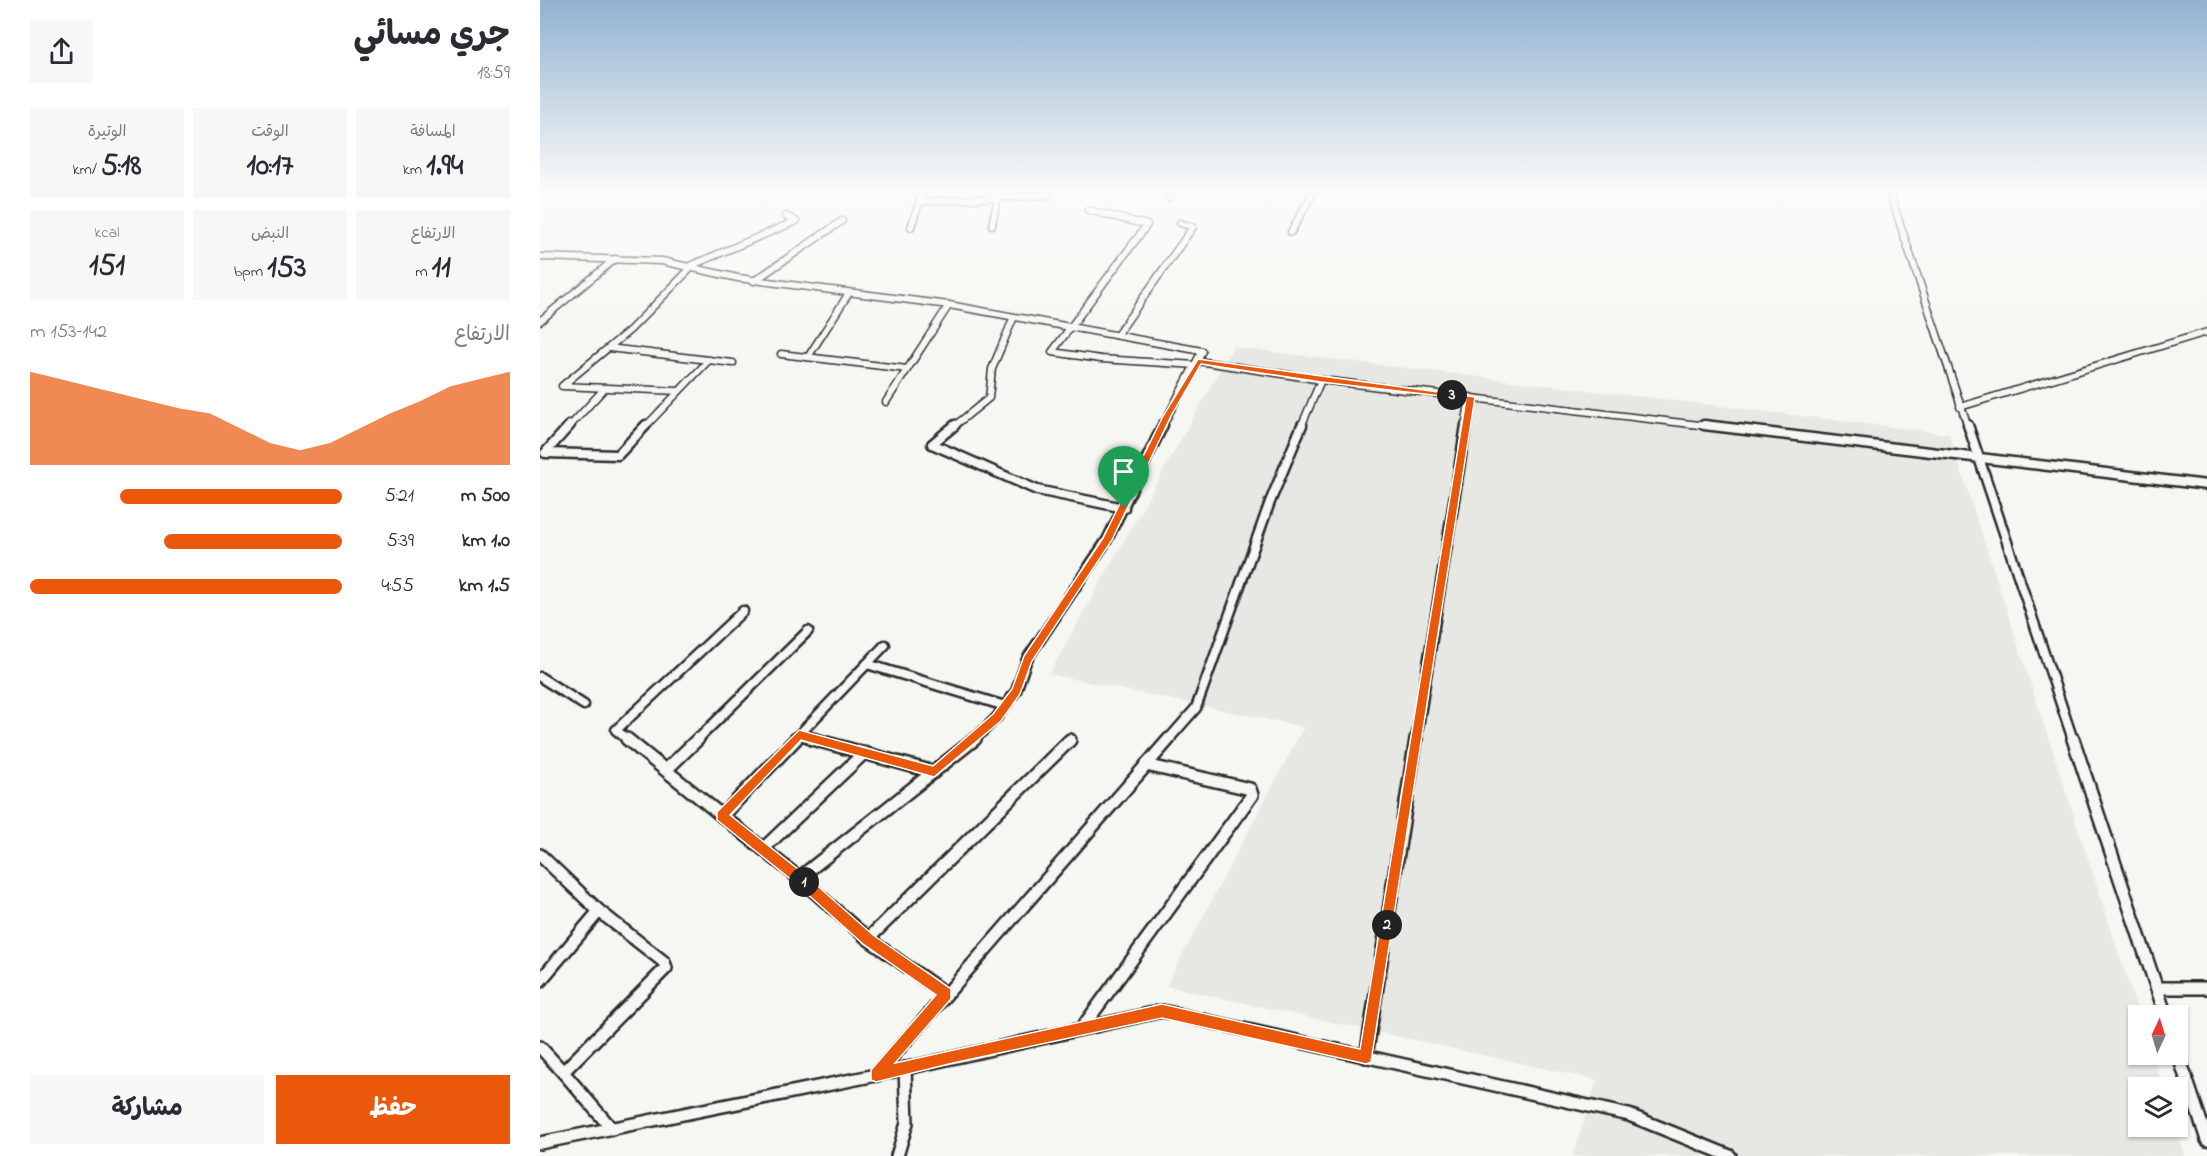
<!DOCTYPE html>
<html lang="ar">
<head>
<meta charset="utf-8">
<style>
  :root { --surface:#fff; --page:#f7f7f7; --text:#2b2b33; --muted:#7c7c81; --accent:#ea580c }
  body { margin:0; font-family:"Indie Flower","Playpen Sans Arabic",sans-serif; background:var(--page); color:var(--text); direction:rtl; height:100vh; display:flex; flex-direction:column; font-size:22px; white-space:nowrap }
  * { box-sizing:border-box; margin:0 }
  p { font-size:20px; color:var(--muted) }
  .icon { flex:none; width:33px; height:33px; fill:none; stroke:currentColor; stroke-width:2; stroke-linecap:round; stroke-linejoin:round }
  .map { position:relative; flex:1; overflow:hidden; direction:ltr }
  .drawer { display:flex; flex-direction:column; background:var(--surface); width:540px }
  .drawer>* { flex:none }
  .needle { width:39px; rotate:4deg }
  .buttons { position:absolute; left:1588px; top:1005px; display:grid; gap:12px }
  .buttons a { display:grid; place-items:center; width:60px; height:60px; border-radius:0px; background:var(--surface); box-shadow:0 2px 4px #0004; font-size:30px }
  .pin { position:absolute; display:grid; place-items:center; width:51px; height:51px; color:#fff; margin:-62px -26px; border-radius:50% 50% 50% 0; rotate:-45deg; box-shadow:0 0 6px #0007 }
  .pin .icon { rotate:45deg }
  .km { position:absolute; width:30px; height:30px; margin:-15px; border-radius:50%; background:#222; color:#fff; font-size:16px; line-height:30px; text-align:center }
  .round { display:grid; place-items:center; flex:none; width:63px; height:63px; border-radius:0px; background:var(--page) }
  .head { display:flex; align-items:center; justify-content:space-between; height:102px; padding:0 30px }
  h1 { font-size:33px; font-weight:700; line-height:45px }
  .metrics { display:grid; grid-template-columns:repeat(3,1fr); gap:9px; height:102px; padding:6px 30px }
  .metrics div { display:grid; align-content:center; border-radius:0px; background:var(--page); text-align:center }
  .metrics b { font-size:30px; font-weight:700 }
  .metrics small { font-size:16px; font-weight:400 }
  .metrics p { font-size:16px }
  .chart { height:168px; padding:12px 30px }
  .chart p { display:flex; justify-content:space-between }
  .chart svg { width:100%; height:108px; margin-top:6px; fill:var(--accent); opacity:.7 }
  .button { display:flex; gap:12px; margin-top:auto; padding:12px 30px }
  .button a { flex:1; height:69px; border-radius:0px; background:var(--accent); color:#fff; font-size:24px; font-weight:700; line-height:69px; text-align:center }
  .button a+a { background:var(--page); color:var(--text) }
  ul { padding:0 30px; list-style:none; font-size:20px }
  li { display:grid; grid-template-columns:96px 72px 1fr; align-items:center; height:45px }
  li i { height:15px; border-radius:8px; background:var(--accent) }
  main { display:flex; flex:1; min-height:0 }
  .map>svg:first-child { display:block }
</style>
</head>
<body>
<main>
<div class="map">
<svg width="1667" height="1156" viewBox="0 0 1667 1156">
  <rect width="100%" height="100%" fill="#f6f6f2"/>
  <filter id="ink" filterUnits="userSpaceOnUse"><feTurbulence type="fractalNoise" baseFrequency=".0167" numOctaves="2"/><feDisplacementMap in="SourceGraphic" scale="12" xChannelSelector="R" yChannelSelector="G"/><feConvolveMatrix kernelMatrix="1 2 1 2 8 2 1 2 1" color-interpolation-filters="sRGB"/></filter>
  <g filter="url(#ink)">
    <polygon fill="#e7e7e3" points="693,347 1409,434 1599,1015 1599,1054 1612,1055 1623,1087 1599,1088 1599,1126 1636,1127 1645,1156 1033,1156 1057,1080 626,986 764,727 509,674"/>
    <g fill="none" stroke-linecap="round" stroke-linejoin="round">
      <g stroke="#2b2b2b" stroke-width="9">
        <g id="minor-far2">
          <polyline points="1349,191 1428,427"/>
          <polyline points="628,198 634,191"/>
          <polyline points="379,202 508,195"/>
          <polyline points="548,210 607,225 512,352 561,359 656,365"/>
          <polyline points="452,225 458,196"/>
          <polyline points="371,227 383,191"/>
          <polyline points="751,232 774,191"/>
          <polyline points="0,257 122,261 198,278 409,305 662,351 622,427"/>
          <polyline points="150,266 256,221 246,216"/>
          <polyline points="214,281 302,221"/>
          <polyline points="0,321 75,259"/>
          <polyline points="577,335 653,227 640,223"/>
          <polyline points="69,348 193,363"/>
          <polyline points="241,354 367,369"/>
          <polyline points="268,357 309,293"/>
          <polyline points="658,361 781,380 1176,427"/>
          <polyline points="138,391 22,386 90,330 152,267"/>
          <polyline points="346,402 409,305"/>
          <polyline points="1420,407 1667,332"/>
          <polyline points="29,427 64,389"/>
          <polyline points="105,427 169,360"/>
          <polyline points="413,427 449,398 452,369 473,319"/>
          <polyline points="761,427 781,380"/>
          <polyline points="925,427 930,397"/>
        </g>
      </g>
      <g stroke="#2b2b2b" stroke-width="13">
        <g id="minor-far1">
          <polyline points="30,425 5,453 78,455 106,425"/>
          <polyline points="415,425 392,444 497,490 584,508"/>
          <polyline points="1164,425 1667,485"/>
          <polyline points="1428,425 1533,740"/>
          <polyline points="327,664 465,706"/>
          <polyline points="0,677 44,705"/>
          <polyline points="259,735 277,740"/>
          <polyline points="88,740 76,730 203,611"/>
          <polyline points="157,740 268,631"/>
          <polyline points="254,740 345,645"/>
          <polyline points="434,740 457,717 476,691 487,659 567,540 623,425"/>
          <polyline points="628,740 656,708 730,502 762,425"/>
          <polyline points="876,740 926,425"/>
        </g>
      </g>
      <g stroke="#2b2b2b" stroke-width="16">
        <g id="minor">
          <polyline points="87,739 259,878 328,939 406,994"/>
          <polyline points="272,739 394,772"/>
          <polyline points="1533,739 1626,1016"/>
          <polyline points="126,770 158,739"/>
          <polyline points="182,816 256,739"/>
          <polyline points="223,849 324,753"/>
          <polyline points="0,855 59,911 124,962 126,968 23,1072 0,1047"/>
          <polyline points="259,878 435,739"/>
          <polyline points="328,939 530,740"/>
          <polyline points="0,981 59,911"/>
          <polyline points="1617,988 1667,988"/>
          <polyline points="542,1028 712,795 710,789 606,765"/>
          <polyline points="1638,1054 1667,1140"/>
          <polyline points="826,1057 876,739"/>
          <polyline points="23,1072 72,1129"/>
          <polyline points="336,1075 629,739"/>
          <polyline points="0,1143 336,1075 622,1011 1089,1115 1190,1156"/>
          <polyline points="357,1156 367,1123 365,1068"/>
        </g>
      </g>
      <use href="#minor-far2" stroke="#f6f6f2" stroke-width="6"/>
      <use href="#minor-far1" stroke="#f6f6f2" stroke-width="8"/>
      <use href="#minor" stroke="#f6f6f2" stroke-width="11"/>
    </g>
  </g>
  <linearGradient id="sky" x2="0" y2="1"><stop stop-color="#91b2d0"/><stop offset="0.54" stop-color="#fbfbf9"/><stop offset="1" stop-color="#fbfbf9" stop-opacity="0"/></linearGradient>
  <rect width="1667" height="353" fill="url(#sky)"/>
  <path fill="#ea580c" stroke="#fff" stroke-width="1.5" fill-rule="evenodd" d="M 658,359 L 935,397 L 831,1062 L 826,1064 L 622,1018 L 413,1063 L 336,1082 L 331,1080 L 331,1070 L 396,995 L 323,944 L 254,882 L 177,820 L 177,812 L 259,730 L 393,766 L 453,714 L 472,689 L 484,656 L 563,538 L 623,416 ZM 661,364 L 781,382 L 926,399 L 820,1049 L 622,1004 L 355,1063 L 411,999 L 411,989 L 333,935 L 263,873 L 190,815 L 261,740 L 394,777 L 461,721 L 480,694 L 492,661 L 572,540 L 631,416 Z"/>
</svg>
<div class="buttons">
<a><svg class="needle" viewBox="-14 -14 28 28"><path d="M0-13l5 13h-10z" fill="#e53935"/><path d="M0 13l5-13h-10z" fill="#7c7c81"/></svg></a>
<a><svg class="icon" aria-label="layers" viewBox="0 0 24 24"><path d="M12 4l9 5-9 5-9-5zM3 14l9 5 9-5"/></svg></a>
</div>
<div class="pin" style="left:584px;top:508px;background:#1e9e55"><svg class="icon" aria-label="arrive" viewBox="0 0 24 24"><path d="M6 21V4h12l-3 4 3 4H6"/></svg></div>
<b class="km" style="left:264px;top:882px">1</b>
<b class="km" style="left:847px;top:925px">2</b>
<b class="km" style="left:912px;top:395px">3</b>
</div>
<section class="drawer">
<div class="head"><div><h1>جري مسائي</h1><p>18:59</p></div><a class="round"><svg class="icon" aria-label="share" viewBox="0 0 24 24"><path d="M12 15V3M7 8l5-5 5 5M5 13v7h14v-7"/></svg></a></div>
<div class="metrics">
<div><p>المسافة</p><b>1.94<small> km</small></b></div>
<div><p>الوقت</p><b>10:17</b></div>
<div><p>الوتيرة</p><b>5:18<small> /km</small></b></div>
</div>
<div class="metrics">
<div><p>الارتفاع</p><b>11<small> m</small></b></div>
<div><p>النبض</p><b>153<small> bpm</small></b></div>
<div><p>kcal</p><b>151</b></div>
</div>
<div class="chart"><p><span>الارتفاع</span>142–153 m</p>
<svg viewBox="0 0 160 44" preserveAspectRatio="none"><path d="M0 44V6L10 9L20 12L30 15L40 18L50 21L60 23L70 29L80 35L90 38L100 35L110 29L120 23L130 18L140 12L150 9L160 6V44z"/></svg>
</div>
<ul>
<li><b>500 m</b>5:21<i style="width:71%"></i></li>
<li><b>1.0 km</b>5:39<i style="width:57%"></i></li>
<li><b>1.5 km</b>4:55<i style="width:100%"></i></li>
</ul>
<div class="button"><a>حفظ</a><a>مشاركة</a></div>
</section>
</main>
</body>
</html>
